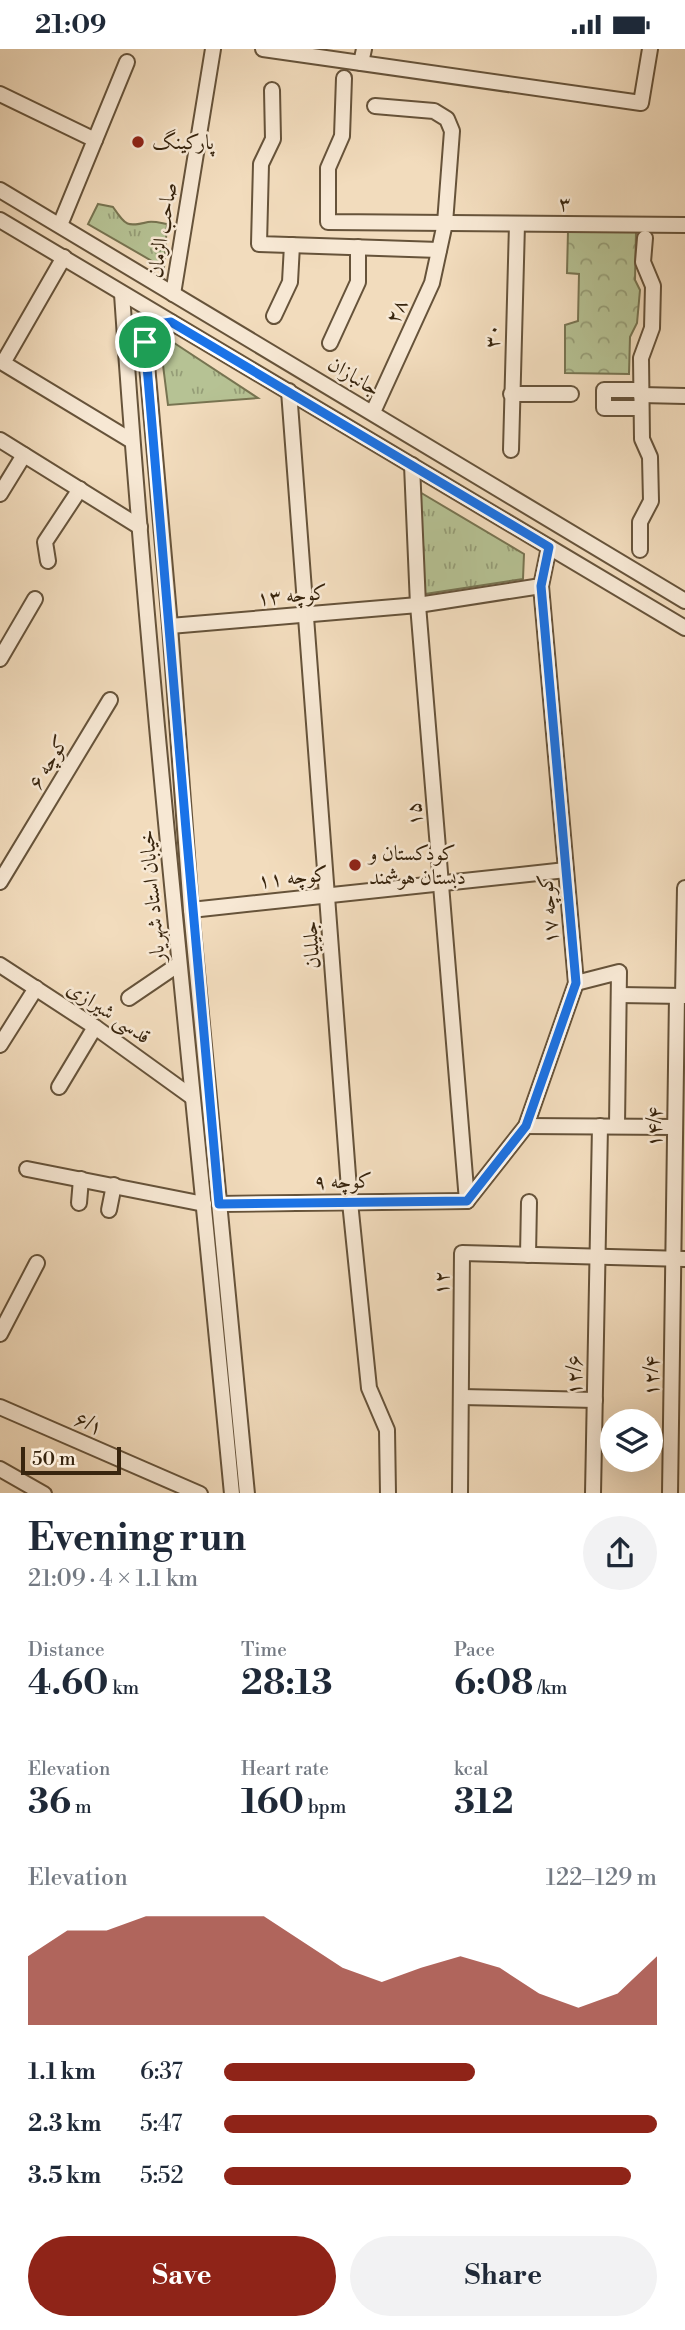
<!DOCTYPE html>
<html lang="en">
<head>
<meta charset="utf-8">
<style>
  :root { --surface:#fff; --page:#f2f2f3; --text:#1f2937; --muted:#747a83; --accent:#8f2418 }
  body { margin:0; font-family:"Libre Bodoni",Amiri,serif; background:var(--page); color:var(--text); height:100vh; display:flex; flex-direction:column; font-size:26px; white-space:nowrap }
  * { box-sizing:border-box; margin:0 }
  p { font-size:23px; color:var(--muted) }
  .icon { flex:none; width:38px; height:38px; fill:none; stroke:currentColor; stroke-width:2; stroke-linecap:round; stroke-linejoin:round }
  .map { position:relative; height:1444px; overflow:hidden }
  .sheet { display:flex; flex-direction:column; background:var(--surface); flex:1 }
  .sheet>* { flex:none }
  .fabs { position:absolute; left:600px; top:1360px; display:grid; gap:14px }
  .fabs a { display:grid; place-items:center; width:63px; height:63px; border-radius:50%; background:var(--surface); box-shadow:0 7px 28px #0002; font-size:35px }
  .scale { position:absolute; left:21px; bottom:18px; width:100px; box-sizing:border-box; padding-left:7px; border:4px solid #38250e; border-top:0; font-size:19px; line-height:24px; white-space:nowrap; color:#38250e; -webkit-text-stroke:5px #f7e8d4; paint-order:stroke }
  .pin { position:absolute; display:grid; place-items:center; width:60px; height:60px; color:#fff; margin:-30px; border:4px solid #fff; border-radius:50%; box-shadow:0 2px 7px #0007 }
  .round { display:grid; place-items:center; flex:none; width:74px; height:74px; border-radius:37px; background:var(--page) }
  .summary { display:flex; align-items:center; justify-content:space-between; height:119px; padding:0 28px }
  h1 { font-size:38px; font-weight:700; line-height:52px }
  .metrics { display:grid; grid-template-columns:repeat(3,1fr); gap:10px; height:119px; padding:7px 28px }
  .metrics div { display:grid; align-content:center }
  .metrics b { font-size:35px; font-weight:700 }
  .metrics small { font-size:19px; font-weight:400 }
  .metrics p { font-size:19px }
  .chart { height:196px; padding:14px 28px }
  .chart p { display:flex; justify-content:space-between }
  .chart svg { width:100%; height:126px; margin-top:7px; fill:var(--accent); opacity:.7 }
  .primary-button { display:flex; gap:14px; margin-top:auto; padding:14px 28px }
  .primary-button a { flex:1; height:80px; border-radius:42px; background:var(--accent); color:#fff; font-size:28px; font-weight:700; line-height:80px; text-align:center }
  .primary-button a+a { background:var(--page); color:var(--text) }
  ul { padding:0 28px; list-style:none; font-size:23px }
  li { display:grid; grid-template-columns:112px 84px 1fr; align-items:center; height:52px }
  li i { height:18px; border-radius:9px; background:var(--accent) }
  .status { display:flex; justify-content:space-between; align-items:center; height:49px; padding:0 35px; background:var(--surface); direction:ltr }
  .status svg { height:19px; fill:currentColor }
  .map>svg:first-child { display:block }
</style>
</head>
<body>
<div class="status"><b>21:09</b><svg viewBox="0 0 49 12"><path d="M0 12V9h3v3zM5 12V6h3v6zM10 12V3h3v9zM15 12V0h3v12zM26 1h20v11H26zM47 4h2v5h-2z"/></svg></div>
<div class="map">
<svg width="685" height="1445" viewBox="0 0 685 1445">
  <defs>
    <pattern id="grass-tufts" width="24" height="20" patternUnits="userSpaceOnUse" patternTransform="scale(1.75)"><rect width="24" height="20" fill="#b6c294"/><path d="M3 7l-1-3M5 7V3M7 7l1-3M15 17l-1-3M17 17v-4M19 17l1-3" fill="none" stroke="#959d77"/></pattern>
    <pattern id="park-crowns" width="20" height="18" patternUnits="userSpaceOnUse" patternTransform="scale(1.75)"><rect width="20" height="18" fill="#b6c294"/><path d="M2 6a3 3 0 1 1 6 0M12 15a3 3 0 1 1 6 0" fill="none" stroke="#959d77"/></pattern>
  </defs>
  <rect width="100%" height="100%" fill="#f2dcbd"/>
  <filter id="stains"><feTurbulence type="fractalNoise" baseFrequency=".00286" numOctaves="4"/><feColorMatrix values="0 0 0 0 .2 0 0 0 0 .09 0 0 0 0 .02 0 0 0 .5 -.17"/></filter>
  <radialGradient id="worn" r=".72"><stop offset=".6" stop-color="#630" stop-opacity="0"/><stop offset="1" stop-color="#630" stop-opacity=".3"/></radialGradient>
  <g fill="url(#grass-tufts)" stroke="#777451" stroke-width="2">
    <path d="M 98,155 L 113,158 C 126,177 127,178 148,173 C 154,172 161,174 167,175 L 164,219 L 88,175 Z"/>
    <polygon points="159,284 258,349 168,356"/>
    <polygon points="418,442 524,505 523,530 425,545"/>
  </g>
  <polygon fill="url(#park-crowns)" stroke="#777451" stroke-width="2" points="568,182 636,183 635,231 640,241 637,274 630,288 629,325 565,324 565,276 578,272 579,225 567,224"/>
  <g fill="none" stroke-linecap="round" stroke-linejoin="round">
    <g stroke="#66533a" stroke-width="18">
      <g id="minor">
        <polyline points="263,0 641,54 650,0"/>
        <polyline points="361,14 364,0"/>
        <polyline points="344,29 342,87 328,119 328,173 685,176"/>
        <polyline points="272,41 273,90 261,115 259,195 439,201"/>
        <polyline points="0,45 95,91"/>
        <polyline points="0,141 685,552"/>
        <polyline points="0,171 685,579"/>
        <polyline points="60,176 127,13"/>
        <polyline points="64,208 3,314 132,392"/>
        <path d="M 122,245 C 149,646 194,1045 232,1445"/>
        <polyline points="173,245 213,0"/>
        <polyline points="274,267 290,233 292,196"/>
        <polyline points="171,273 153,276 146,281 145,293 170,577 191,861 247,1445"/>
        <polyline points="330,294 358,233 358,198"/>
        <polyline points="641,341 604,341 604,359 641,359"/>
        <polyline points="289,342 350,1153 369,1339 387,1381 388,1445"/>
        <polyline points="511,345 571,345"/>
        <polyline points="641,346 685,347"/>
        <polyline points="373,363 432,234 445,174 452,82 447,70 434,62 375,57"/>
        <polyline points="0,391 140,478"/>
        <polyline points="511,401 517,175"/>
        <polyline points="412,416 418,556 467,1152"/>
        <polyline points="0,445 24,406"/>
        <polyline points="640,501 640,473 651,452 650,408 642,390 641,309 652,279 653,237 643,213 645,189"/>
        <polyline points="48,512 45,493 80,440"/>
        <polyline points="170,577 418,556 541,537"/>
        <polyline points="0,610 35,550"/>
        <polyline points="0,833 110,651"/>
        <polyline points="191,861 566,821"/>
        <polyline points="0,916 95,978 192,1048"/>
        <polyline points="576,934 619,923 617,1077"/>
        <polyline points="619,946 684,947"/>
        <polyline points="683,947 685,839"/>
        <polyline points="129,949 179,915"/>
        <polyline points="0,996 36,939"/>
        <polyline points="59,1038 95,978"/>
        <polyline points="526,1077 675,1078"/>
        <polyline points="27,1120 204,1155"/>
        <polyline points="467,1152 526,1077 576,934 541,537 549,498"/>
        <polyline points="79,1154 81,1130"/>
        <polyline points="219,1155 467,1152"/>
        <polyline points="109,1161 114,1136"/>
        <polyline points="528,1206 529,1153"/>
        <polyline points="0,1285 37,1214"/>
        <polyline points="461,1348 595,1351"/>
        <polyline points="0,1358 200,1445"/>
        <polyline points="0,1420 44,1445"/>
        <polyline points="460,1445 462,1204 685,1210"/>
        <polyline points="593,1445 600,1077"/>
        <polyline points="670,1445 677,947"/>
      </g>
    </g>
    <use href="#minor" stroke="#f7e8d4" stroke-width="14"/>
  </g>
  <g fill="none" stroke-linecap="round" stroke-linejoin="round">
    <g stroke="#fff" stroke-width="14">
      <path id="route" d="M 171,273 L 549,498 L 541,537 L 576,934 L 526,1077 L 467,1152 L 219,1155 C 192,868 170,580 145,293 L 146,281 L 153,276 Z"/>
    </g>
    <use href="#route" stroke="#1a73e8" stroke-width="9"/>
  </g>
  <g fill="#8f2418" stroke="#f7e8d4" stroke-width="2.5">
    <circle cx="138" cy="93" r="7"/>
    <circle cx="355" cy="816" r="7"/>
  </g>
  <g text-anchor="middle" stroke-width="5" stroke-linejoin="round" paint-order="stroke">
    <g font-size="21" fill="#38250e" stroke="#f7e8d4" text-anchor="start">
      <text x="152" y="100">پارکینگ</text>
      <text x="369" y="811">کودکستان و<tspan x="369" dy="24">دبستان هوشمند</tspan></text>
    </g>
    <g font-size="21" fill="#38250e" stroke="#f7e8d4">
      <text x="565" y="161">۳</text>
      <text transform="translate(162 181) rotate(-81)" y="7">صاحب الزمان</text>
      <text transform="translate(396 262) rotate(-66)" y="7">۲۸</text>
      <text transform="translate(492 287) rotate(-88)" y="7">۳۰</text>
      <text transform="translate(354 327) rotate(31)" y="7">جانبازان</text>
      <text transform="translate(292 546) rotate(-5)" y="7">کوچه ۱۳</text>
      <text transform="translate(48 713) rotate(-59)" y="7">کوچه ۶</text>
      <text transform="translate(414 765) rotate(-95)" y="7">۱۵</text>
      <text transform="translate(293 828) rotate(-6)" y="7">کوچه ۱۱</text>
      <text transform="translate(152 847) rotate(-95)" y="7">خیابان استاد شهریار</text>
      <text transform="translate(548 860) rotate(-95)" y="7">کوچه ۱۷</text>
      <text transform="translate(311 896) rotate(-94)" y="7">جلیلیان</text>
      <text transform="translate(109 963) rotate(34)" y="7">قدسی شیرازی</text>
      <text transform="translate(654 1078) rotate(-89)" y="7">۱۴/۴</text>
      <text transform="translate(343 1132) rotate(-1)" y="7">کوچه ۹</text>
      <text transform="translate(441 1234) rotate(-89)" y="7">۱۲</text>
      <text transform="translate(574 1326) rotate(-89)" y="7">۱۲/۶</text>
      <text transform="translate(651 1327) rotate(-89)" y="7">۱۲/۴</text>
      <text transform="translate(89 1374) rotate(23)" y="7">۶/۱</text>
    </g>
  </g>
  <rect width="100%" height="100%" filter="url(#stains)"/>
  <rect width="100%" height="100%" fill="url(#worn)"/>
</svg>
<div class="fabs">
<a><svg class="icon" aria-label="layers" viewBox="0 0 24 24"><path d="M12 4l9 5-9 5-9-5zM3 14l9 5 9-5"/></svg></a>
</div>
<div class="scale">50 m</div>
<div class="pin" style="left:145px;top:293px;background:#1e9e55"><svg class="icon" aria-label="arrive" viewBox="0 0 24 24"><path d="M6 21V4h12l-3 4 3 4H6"/></svg></div>
</div>
<section class="sheet">
<div class="summary"><div><h1>Evening run</h1><p>21:09 · 4 × 1.1 km</p></div><a class="round"><svg class="icon" aria-label="share" viewBox="0 0 24 24"><path d="M12 15V3M7 8l5-5 5 5M5 13v7h14v-7"/></svg></a></div>
<div class="metrics">
<div><p>Distance</p><b>4.60<small> km</small></b></div>
<div><p>Time</p><b>28:13</b></div>
<div><p>Pace</p><b>6:08<small> /km</small></b></div>
</div>
<div class="metrics">
<div><p>Elevation</p><b>36<small> m</small></b></div>
<div><p>Heart rate</p><b>160<small> bpm</small></b></div>
<div><p>kcal</p><b>312</b></div>
</div>
<div class="chart"><p><span>Elevation</span>122–129 m</p>
<svg viewBox="0 0 160 44" preserveAspectRatio="none"><path d="M0 44V20L10 11L20 11L30 6L40 6L50 6L60 6L70 15L80 24L90 29L100 24L110 20L120 24L130 33L140 38L150 33L160 20V44z"/></svg>
</div>
<ul>
<li><b>1.1 km</b>6:37<i style="width:58%"></i></li>
<li><b>2.3 km</b>5:47<i style="width:100%"></i></li>
<li><b>3.5 km</b>5:52<i style="width:94%"></i></li>
</ul>
<div class="primary-button"><a>Save</a><a>Share</a></div>
</section>
</body>
</html>
